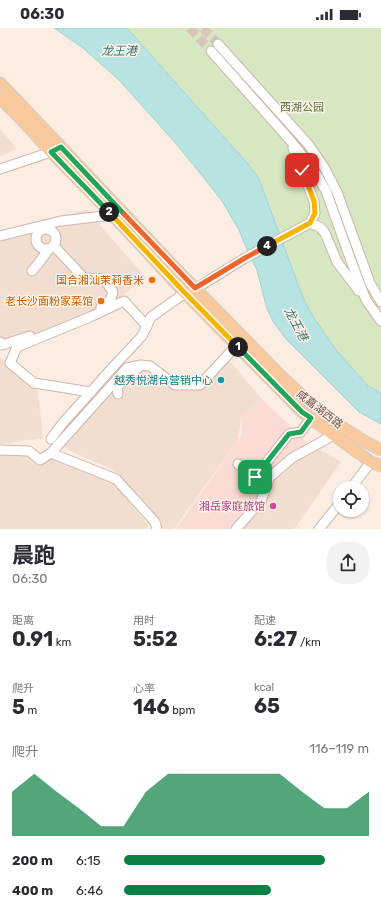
<!DOCTYPE html>
<html lang="zh">
<head>
<meta charset="utf-8">
<style>
  :root { --surface:#fff; --page:#f2f2f3; --text:#2b2b33; --muted:#7c7c81; --accent:#0b8043 }
  body { margin:0; font-family:Rubik,"Noto Sans SC",sans-serif; background:var(--page); color:var(--text); height:100vh; display:flex; flex-direction:column; font-size:15px; white-space:nowrap }
  * { box-sizing:border-box; margin:0 }
  p { font-size:13px; color:var(--muted) }
  .icon { flex:none; width:22px; height:22px; fill:none; stroke:currentColor; stroke-width:2; stroke-linecap:round; stroke-linejoin:round }
  .map { position:relative; height:501px; overflow:hidden }
  .details { display:flex; flex-direction:column; background:var(--surface); flex:1 }
  .details>* { flex:none }
  .tools { position:absolute; left:333px; top:453px; display:grid; gap:8px }
  .tools a { display:grid; place-items:center; width:36px; height:36px; border-radius:50%; background:var(--surface); box-shadow:0 1px 3px #0004; font-size:20px }
  .pin { position:absolute; display:grid; place-items:center; width:34px; height:34px; color:#fff; margin:-17px; border-radius:8px; box-shadow:0 2px 6px #0006 }
  .km { position:absolute; width:20px; height:20px; margin:-10px; border-radius:50%; background:#222; color:#fff; font-size:11px; line-height:20px; text-align:center }
  .round { display:grid; place-items:center; flex:none; width:42px; height:42px; border-radius:16px; background:var(--page) }
  .headline { display:flex; align-items:center; justify-content:space-between; height:68px; padding:0 12px }
  h1 { font-size:22px; font-weight:700; line-height:30px }
  .metrics { display:grid; grid-template-columns:repeat(3,1fr); gap:6px; height:68px; padding:4px 12px }
  .metrics div { display:grid; align-content:center }
  .metrics b { font-size:20px; font-weight:700 }
  .metrics small { font-size:11px; font-weight:400 }
  .metrics p { font-size:11px }
  .chart { height:112px; padding:8px 12px }
  .chart p { display:flex; justify-content:space-between }
  .chart svg { width:100%; height:72px; margin-top:4px; fill:var(--accent); opacity:.7 }
  ul { padding:0 12px; list-style:none; font-size:13px }
  li { display:grid; grid-template-columns:64px 48px 1fr; align-items:center; height:30px }
  li i { height:10px; border-radius:5px; background:var(--accent) }
  .status { display:flex; justify-content:space-between; align-items:center; height:28px; padding:0 20px; background:var(--surface); direction:ltr }
  .status svg { height:11px; fill:currentColor }
  .map>svg:first-child { display:block }
</style>
</head>
<body>
<div class="status"><b>06:30</b><svg viewBox="0 0 49 12"><path d="M0 12V9h3v3zM5 12V6h3v6zM10 12V3h3v9zM15 12V0h3v12zM26 1h20v11H26zM47 4h2v5h-2z"/></svg></div>
<div class="map">
<svg width="381" height="501" viewBox="0 0 381 501">
  <rect width="100%" height="100%" fill="#fbede1"/>
  <g fill="#f2ded0">
    <polygon points="0,101 17,121 0,128"/>
    <polygon points="87,182 146,250 104,281 52,302 0,320 0,202"/>
    <polygon points="0,329 38,364 43,410 0,416"/>
    <polygon points="229,332 262,371 242,386 238,412 174,501 164,501 121,449 110,440 70,423 64,418 83,392 126,344 143,339 178,361 198,362"/>
    <polygon points="308,415 341,434 294,501 239,501 245,495"/>
    <polygon points="0,425 52,430 113,454 149,498 145,501 0,501"/>
  </g>
  <polygon fill="#fbdcd5" points="262,371 308,415 256,482 236,501 176,501 241,408 242,386"/>
  <polygon fill="#d6e7c1" points="127,0 381,0 381,365 368,358 336,322 314,290 303,270 259,151 248,136 199,80"/>
  <polygon fill="#b7e3e3" stroke="#9ed3d4" points="54,0 127,0 248,136 259,151 303,270 314,290 336,322 368,358 381,365 381,396 359,384 286,311 274,295 267,281 257,242 248,224 239,202 222,173 196,140 172,111 119,52 83,20"/>
  <g fill="none" stroke-linecap="round" stroke-linejoin="round">
    <g stroke="#d8c6bb" stroke-width="9" stroke-dasharray="9 4.5" stroke-linecap="butt">
      <polyline points="190,0 211,23"/>
      <polyline points="203,0 218,16"/>
    </g>
    <g stroke="#cdb6ac" stroke-width="11">
      <g id="minor">
        <polyline points="218,16 308,116 324,139 337,164 370,255 381,274"/>
        <polyline points="211,23 289,111 312,139 326,163 350,230 366,272 381,293"/>
        <polyline points="0,141 51,124 55,122"/>
        <polyline points="310,195 320,199 325,205 337,234 359,263"/>
        <circle cx="46" cy="211" r="10"/>
        <polyline points="0,208 61,193 112,187"/>
        <polyline points="54,218 84,250 104,251 113,264 110,273 101,279"/>
        <polyline points="32,243 38,236 49,221"/>
        <polyline points="195,261 245,230 310,195 315,185 314,173 293,120"/>
        <polyline points="0,314 2,317 30,308"/>
        <polyline points="91,364 34,355 10,335 17,319 90,289 124,273 147,298"/>
        <polyline points="118,366 117,359 140,338"/>
        <polyline points="51,411 62,396 113,339 142,308 151,289 185,265"/>
        <polyline points="0,422 29,423 40,432 51,425 127,340 141,337 150,338 175,357 200,357 236,318"/>
        <polyline points="51,425 116,451 155,494 157,501"/>
        <polyline points="238,436 255,449 289,406 301,404 311,390"/>
        <polyline points="351,460 371,434"/>
        <polyline points="236,501 261,473 270,449 292,430 334,407"/>
        <polyline points="319,501 340,475"/>
      </g>
    </g>
    <g stroke="#d4cbc9" stroke-width="13">
      <g id="major">
        <polyline points="0,55 61,119 176,241 282,349 310,375 337,396 364,413 381,422"/>
        <polyline points="0,70 21,91 51,124 108,182 185,265 302,384 371,434 381,438"/>
      </g>
    </g>
    <use href="#minor" stroke="#fff" stroke-width="9"/>
    <use href="#major" stroke="#f7c99c" stroke-width="11"/>
  </g>
  <g fill="none" stroke-linecap="round" stroke-linejoin="round">
    <g stroke="#fff" stroke-width="8">
      <polyline id="split-1" points="238,319 302,384 311,390 301,404 289,406 255,449"/>
    </g>
    <g stroke="#fff" stroke-width="8">
      <polyline id="split-2" points="109,184 185,265 238,319"/>
    </g>
    <g stroke="#fff" stroke-width="8">
      <polyline id="split-3" points="109,184 51,124 61,119 124,186"/>
    </g>
    <g stroke="#fff" stroke-width="8">
      <polyline id="split-4" points="124,186 195,260 245,230 267,218"/>
    </g>
    <g stroke="#fff" stroke-width="8">
      <polyline id="split-5" points="267,218 310,195 315,185 314,173 302,142"/>
    </g>
    <use href="#split-1" stroke="#22a559" stroke-width="5"/>
    <use href="#split-2" stroke="#f5b400" stroke-width="5"/>
    <use href="#split-3" stroke="#22a559" stroke-width="5"/>
    <use href="#split-4" stroke="#f0652b" stroke-width="5"/>
    <use href="#split-5" stroke="#f5b400" stroke-width="5"/>
  </g>
  <g fill="#e8710a" stroke="#fef2e7" stroke-width="1.5">
    <circle cx="152" cy="252" r="4"/>
    <circle cx="101" cy="273" r="4"/>
  </g>
  <circle fill="#0f9aa8" stroke="#fef2e7" stroke-width="1.5" cx="221" cy="352" r="4"/>
  <circle fill="#d1479c" stroke="#fef2e7" stroke-width="1.5" cx="273" cy="478" r="4"/>
  <g text-anchor="middle" stroke-width="3" stroke-linejoin="round" paint-order="stroke">
    <g font-size="11" fill="#597642" stroke="#fef2e7">
      <text x="302" y="83">西湖公园</text>
    </g>
    <g font-size="11" fill="#c56008" stroke="#fef2e7" text-anchor="end">
      <text x="144" y="256">国合湘汕茉莉香米</text>
      <text x="93" y="277">老长沙面粉家菜馆</text>
    </g>
    <g font-size="11" fill="#0d838f" stroke="#fef2e7" text-anchor="end">
      <text x="213" y="356">越秀悦湖台营销中心</text>
    </g>
    <g font-size="11" fill="#71524a" stroke="#fef2e7">
      <text transform="translate(320 381) rotate(38)" y="4">咸嘉湖西路</text>
    </g>
    <g font-size="11" fill="#b23c85" stroke="#fef2e7" text-anchor="end">
      <text x="265" y="482">湘岳家庭旅馆</text>
    </g>
    <g font-size="12" font-style="italic" fill="#3f7476" stroke="#fef2e7">
      <text x="119" y="27">龙王港</text>
      <text transform="translate(296 296) rotate(62)" y="4">龙王港</text>
    </g>
  </g>
</svg>
<div class="tools">
<a><svg class="icon" aria-label="locate" viewBox="0 0 24 24"><circle cx="12" cy="12" r="6"/><path d="M12 2v4M12 18v4M2 12h4M18 12h4"/></svg></a>
</div>
<div class="pin" style="left:255px;top:449px;background:#1e9e55"><svg class="icon" aria-label="arrive" viewBox="0 0 24 24"><path d="M6 21V4h12l-3 4 3 4H6"/></svg></div>
<div class="pin" style="left:302px;top:142px;background:#d93025"><svg class="icon" aria-label="check" viewBox="0 0 24 24"><path d="M5 12l5 5 9-10"/></svg></div>
<b class="km" style="left:238px;top:319px">1</b>
<b class="km" style="left:109px;top:184px">2</b>
<b class="km" style="left:267px;top:218px">4</b>
</div>
<section class="details">
<div class="headline"><div><h1>晨跑</h1><p>06:30</p></div><a class="round"><svg class="icon" aria-label="share" viewBox="0 0 24 24"><path d="M12 15V3M7 8l5-5 5 5M5 13v7h14v-7"/></svg></a></div>
<div class="metrics">
<div><p>距离</p><b>0.91<small> km</small></b></div>
<div><p>用时</p><b>5:52</b></div>
<div><p>配速</p><b>6:27<small> /km</small></b></div>
</div>
<div class="metrics">
<div><p>爬升</p><b>5<small> m</small></b></div>
<div><p>心率</p><b>146<small> bpm</small></b></div>
<div><p>kcal</p><b>65</b></div>
</div>
<div class="chart"><p><span>爬升</span>116–119 m</p>
<svg viewBox="0 0 160 44" preserveAspectRatio="none"><path d="M0 44V17L10 6L20 17L30 27L40 38L50 38L60 17L70 6L80 6L90 6L100 6L110 6L120 6L130 17L140 27L150 27L160 17V44z"/></svg>
</div>
<ul>
<li><b>200 m</b>6:15<i style="width:82%"></i></li>
<li><b>400 m</b>6:46<i style="width:60%"></i></li>
</ul>
</section>
</body>
</html>
